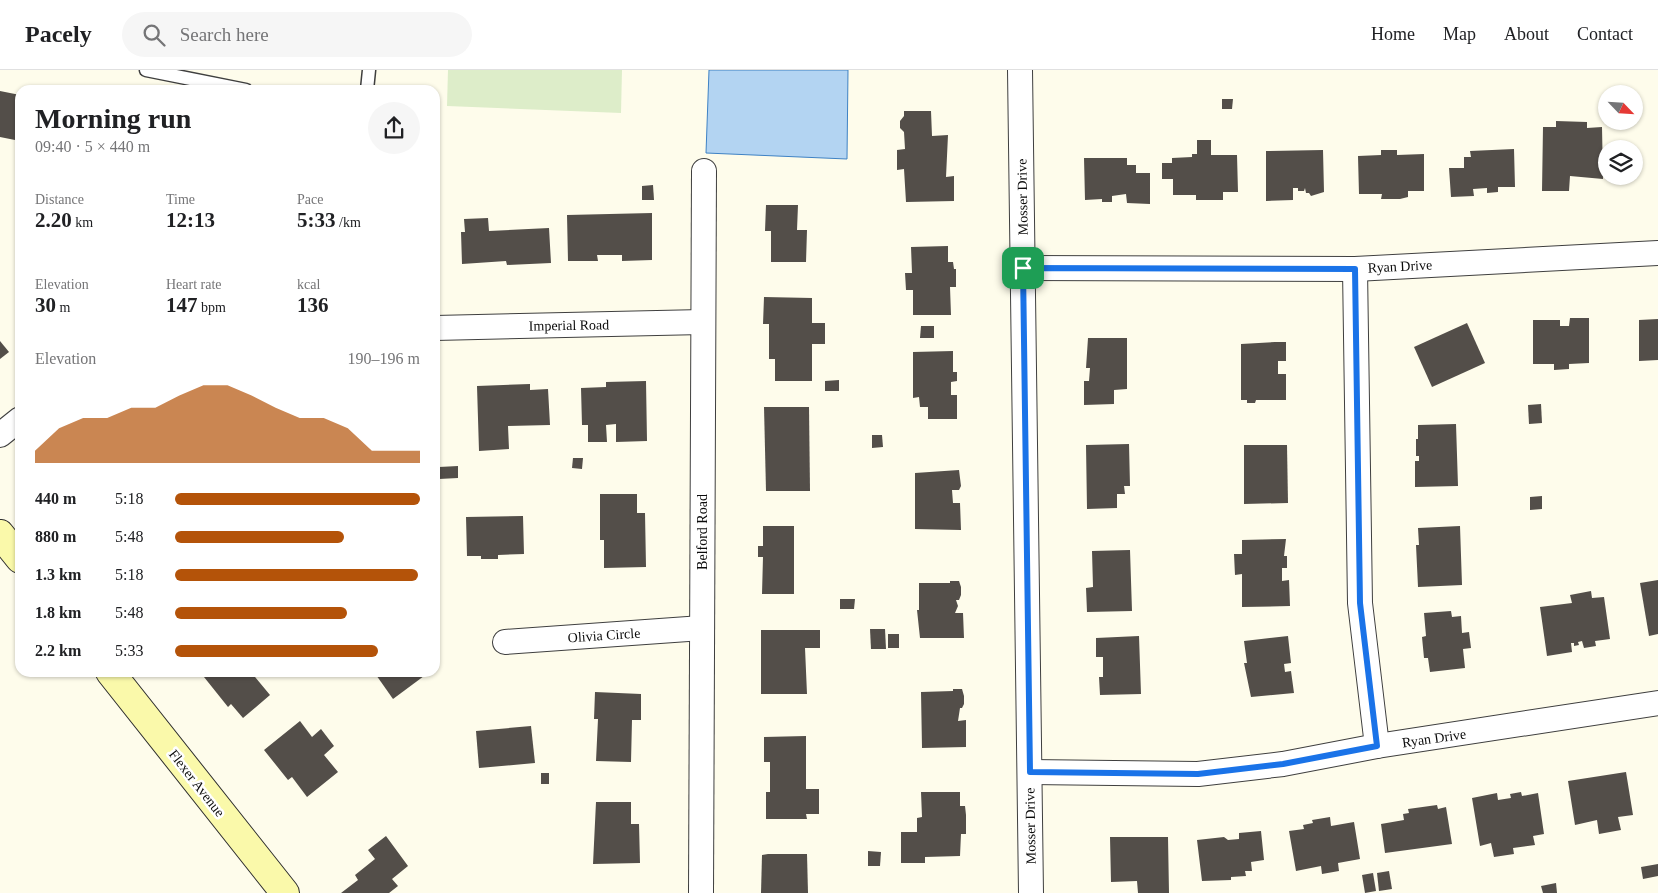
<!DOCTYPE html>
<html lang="en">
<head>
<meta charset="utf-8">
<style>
  :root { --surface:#fff; --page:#f6f6f6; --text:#202124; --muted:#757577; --line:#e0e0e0; --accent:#b45309 }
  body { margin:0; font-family:Georgia,serif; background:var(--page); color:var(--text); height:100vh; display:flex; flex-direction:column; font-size:19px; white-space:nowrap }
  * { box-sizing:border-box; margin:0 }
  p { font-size:16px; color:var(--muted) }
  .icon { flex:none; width:28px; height:28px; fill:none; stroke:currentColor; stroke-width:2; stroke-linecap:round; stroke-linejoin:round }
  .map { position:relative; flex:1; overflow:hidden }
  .panel { position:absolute; left:15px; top:15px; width:425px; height:592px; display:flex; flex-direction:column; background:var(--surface); border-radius:15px; box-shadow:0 1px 4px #0004 }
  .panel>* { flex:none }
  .needle { width:32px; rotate:115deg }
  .fabs { position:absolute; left:1598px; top:15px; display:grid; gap:10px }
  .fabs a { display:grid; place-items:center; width:45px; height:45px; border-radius:50%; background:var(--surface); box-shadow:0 1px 4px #0004; font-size:25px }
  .pin { position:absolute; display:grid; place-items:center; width:42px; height:42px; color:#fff; margin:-21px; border-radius:10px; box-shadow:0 2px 8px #0006 }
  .round { display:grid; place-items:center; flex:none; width:52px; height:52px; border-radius:26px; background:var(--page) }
  .overview { display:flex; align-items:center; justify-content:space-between; height:85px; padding:0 20px }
  h1 { font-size:28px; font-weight:800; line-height:38px }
  .figures { display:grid; grid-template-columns:repeat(3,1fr); gap:8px; height:85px; padding:5px 20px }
  .figures div { display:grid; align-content:center }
  .figures b { font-size:21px; font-weight:800 }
  .figures small { font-size:14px; font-weight:400 }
  .figures p { font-size:14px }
  .chart { height:140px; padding:10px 20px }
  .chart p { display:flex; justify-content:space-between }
  .chart svg { width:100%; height:90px; margin-top:5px; fill:var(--accent); opacity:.7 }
  ul { padding:0 20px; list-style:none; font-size:16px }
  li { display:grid; grid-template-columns:80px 60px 1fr; align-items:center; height:38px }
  li i { height:12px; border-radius:6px; background:var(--accent) }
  header { display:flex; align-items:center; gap:30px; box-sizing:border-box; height:70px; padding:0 25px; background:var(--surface); border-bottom:1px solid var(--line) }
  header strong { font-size:24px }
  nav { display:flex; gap:28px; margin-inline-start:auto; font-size:18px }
  .search { width:350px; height:45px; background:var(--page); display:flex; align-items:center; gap:12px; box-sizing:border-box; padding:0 18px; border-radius:28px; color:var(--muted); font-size:19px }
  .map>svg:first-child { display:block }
</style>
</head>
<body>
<header>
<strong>Pacely</strong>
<div class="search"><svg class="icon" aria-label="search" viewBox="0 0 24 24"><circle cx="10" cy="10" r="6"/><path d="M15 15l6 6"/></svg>Search here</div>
<nav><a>Home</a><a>Map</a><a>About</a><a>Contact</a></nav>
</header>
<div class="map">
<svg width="1658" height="823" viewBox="0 0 1658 823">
  <rect width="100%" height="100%" fill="#fefceb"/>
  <polygon fill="#ddedc9" points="448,0 622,0 621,43 447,36"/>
  <polygon fill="#b3d4f2" stroke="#3f82c4" points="709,0 848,0 847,89 706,83"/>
  <g fill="#534e49">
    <polygon points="0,21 20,25 20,71 0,67"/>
    <polygon points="1222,29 1233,29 1232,39 1222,39"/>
    <polygon points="904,41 931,41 932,66 948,65 946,107 954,106 954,131 906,132 904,99 897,100 897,80 905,79 904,62 900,58 900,51 904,46"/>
    <polygon points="1556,51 1587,52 1587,58 1602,57 1603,109 1570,106 1569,121 1542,121 1543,57 1556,57"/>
    <polygon points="1197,70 1211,70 1211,85 1237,85 1238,122 1223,122 1223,130 1196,130 1196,125 1173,125 1173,109 1162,109 1162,93 1172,93 1172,88 1192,87 1192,84 1197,84"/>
    <polygon points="1514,79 1515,117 1498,117 1498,122 1487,123 1487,118 1473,119 1474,126 1451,127 1449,98 1464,98 1464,87 1471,87 1470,81"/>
    <polygon points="1323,80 1324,122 1311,126 1309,123 1306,123 1305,118 1304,121 1298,121 1298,118 1293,118 1293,130 1266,131 1266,81"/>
    <polygon points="1381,80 1397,80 1397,85 1424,84 1424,121 1408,121 1408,127 1400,129 1381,129 1382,124 1359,124 1358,86 1381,85"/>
    <polygon points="1084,88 1127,88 1127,95 1136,95 1136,103 1150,103 1150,134 1127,133 1126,124 1112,126 1112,132 1102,132 1102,129 1085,130"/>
    <polygon points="653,115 654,130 642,130 642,116"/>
    <polygon points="766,135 798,135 797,160 807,160 806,192 771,192 771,161 765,161"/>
    <polygon points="652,143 652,190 622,191 622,185 597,185 598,191 568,191 567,145"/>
    <polygon points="488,148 489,161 549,158 551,193 507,195 506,191 462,194 461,162 465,162 464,149"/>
    <polygon points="435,150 438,150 440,194 435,194"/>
    <polygon points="948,176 948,192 953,192 954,199 956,199 956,217 950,217 951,245 913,245 913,220 906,220 905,203 912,203 911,177"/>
    <polygon points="764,227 812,228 812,253 825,253 825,274 812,274 812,311 775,311 775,289 769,289 769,254 763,254"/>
    <polygon points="1570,248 1589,248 1589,293 1569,294 1569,299 1554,300 1554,294 1533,294 1533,250 1560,250 1560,256 1569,256"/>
    <polygon points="1658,249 1658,290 1639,291 1639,250"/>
    <polygon points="1467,253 1485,293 1432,317 1414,277"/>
    <polygon points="921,256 934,256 934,268 920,268"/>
    <polygon points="1088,268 1127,268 1127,319 1114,320 1114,334 1084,335 1084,311 1089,311 1090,298 1086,298"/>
    <polygon points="0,271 9,282 0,289"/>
    <polygon points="1275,272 1286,272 1286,291 1278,291 1278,304 1286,304 1286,330 1256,330 1255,333 1247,333 1247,330 1241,330 1241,274"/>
    <polygon points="953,281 953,302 957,302 957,311 951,312 951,325 957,325 957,349 928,349 928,337 920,337 919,327 913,328 913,282"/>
    <polygon points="839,310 839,321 825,321 825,311"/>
    <polygon points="646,311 647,371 616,372 616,354 606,355 607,372 588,372 588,355 582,355 581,318 606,317 606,312"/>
    <polygon points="530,314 530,320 548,319 550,355 508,356 509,379 479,381 477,316"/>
    <polygon points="1541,334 1542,353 1529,354 1528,335"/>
    <polygon points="764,337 809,337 810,421 766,421"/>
    <polygon points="1456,354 1458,416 1415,417 1415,391 1419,391 1419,386 1416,386 1416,369 1418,369 1418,355"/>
    <polygon points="872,365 882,365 883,377 872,378"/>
    <polygon points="1129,374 1130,416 1124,416 1125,424 1117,424 1117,438 1087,439 1086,375"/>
    <polygon points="1244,375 1287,375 1288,433 1244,434"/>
    <polygon points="573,388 583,388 582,399 572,398"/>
    <polygon points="458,396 458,408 439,409 439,397"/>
    <polygon points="959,400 961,416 959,420 952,420 953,433 960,433 961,460 915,459 915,403"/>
    <polygon points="600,424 637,424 637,443 645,443 646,497 604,498 604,470 600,470"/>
    <polygon points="1542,426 1542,439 1530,440 1530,427"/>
    <polygon points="523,446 524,484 498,485 498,489 481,489 481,486 467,486 466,447"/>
    <polygon points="763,456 794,456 794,524 762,524 763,487 758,487 758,476 763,476"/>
    <polygon points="1460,456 1462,515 1418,517 1416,475 1419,475 1418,458"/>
    <polygon points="1286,469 1284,486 1287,486 1287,498 1282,498 1282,511 1289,510 1290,536 1242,537 1242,504 1235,505 1234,484 1242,484 1242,470"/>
    <polygon points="1130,480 1132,541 1087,542 1086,518 1093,517 1092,481"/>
    <polygon points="1658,510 1658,564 1649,566 1640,513"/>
    <polygon points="950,511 959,511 961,517 961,525 959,530 956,530 958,536 955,543 963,543 964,568 920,568 917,540 919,540 919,513 950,513"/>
    <polygon points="1591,521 1592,528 1604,527 1610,569 1595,571 1596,576 1584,578 1582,571 1578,572 1579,575 1574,576 1574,573 1571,573 1572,582 1547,586 1540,537 1572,533 1570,525"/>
    <polygon points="840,529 855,529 854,539 840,539"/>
    <polygon points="1451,541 1452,547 1461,546 1462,563 1469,562 1471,578 1463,579 1465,598 1430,602 1428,588 1424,588 1422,567 1426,566 1424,543"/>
    <polygon points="870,559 885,559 886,579 871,579"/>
    <polygon points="761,560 820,560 820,578 805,578 807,624 761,624"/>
    <rect x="888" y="564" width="11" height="14"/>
    <polygon points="1139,566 1141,624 1100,625 1099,607 1103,607 1103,587 1096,587 1096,568"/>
    <polygon points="1288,566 1291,593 1284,594 1285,602 1291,601 1294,623 1251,627 1244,593 1247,593 1244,571"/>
    <polygon points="200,602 251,602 270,625 243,648 231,634 228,637"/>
    <polygon points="374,602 421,602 424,606 393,629"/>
    <polygon points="953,619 962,619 964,626 964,634 962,638 960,638 958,651 966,650 966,677 922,678 921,622 953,621"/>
    <polygon points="595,622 641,624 641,650 632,650 631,692 596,691 598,649 594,649"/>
    <polygon points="300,651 312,667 321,659 334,676 324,685 338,702 307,727 292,707 288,710 264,680"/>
    <polygon points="531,656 535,693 479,698 476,661"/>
    <polygon points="806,666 806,719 819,719 819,744 806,744 807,749 766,749 766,722 770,722 770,692 764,692 764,667"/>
    <polygon points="1626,702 1633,745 1618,747 1621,760 1599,764 1597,750 1575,755 1568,711"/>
    <rect x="541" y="703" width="8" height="11"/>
    <polygon points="921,722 960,722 960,736 965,736 966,745 966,764 961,764 960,786 925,787 925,793 901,793 901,762 917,762 917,748 922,747"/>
    <polygon points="1521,722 1522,726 1538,723 1544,764 1533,766 1535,775 1513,778 1514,784 1494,787 1491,773 1480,776 1472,728 1497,723 1498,730 1511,728 1510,724"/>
    <polygon points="596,732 631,732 631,754 639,754 640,793 593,794"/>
    <polygon points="1437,735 1438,739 1446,737 1452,774 1385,783 1381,754 1404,750 1403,744 1409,743 1408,739"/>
    <polygon points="1330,747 1331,756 1354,752 1360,789 1338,793 1339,801 1322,804 1321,796 1296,801 1289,761 1304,759 1303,755 1313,753 1312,750"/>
    <polygon points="1261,761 1264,790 1251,792 1252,801 1245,801 1246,806 1231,807 1231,810 1202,811 1197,770 1224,767 1228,770 1239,769 1239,763"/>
    <polygon points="386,766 408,796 392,809 398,816 389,823 341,823 358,810 355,805 375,789 368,780"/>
    <polygon points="1110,767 1168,767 1169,823 1138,823 1137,811 1111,812"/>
    <polygon points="868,781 881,782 880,796 868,796"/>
    <polygon points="768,784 807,784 808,823 761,823 762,785"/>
    <polygon points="1658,794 1658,806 1643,809 1641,797"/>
    <polygon points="1389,801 1392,819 1379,821 1377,803"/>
    <polygon points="1373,803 1376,821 1365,823 1362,805"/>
    <polygon points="1556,813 1557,823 1543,823 1541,816"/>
  </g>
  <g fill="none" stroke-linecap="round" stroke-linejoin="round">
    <g stroke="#3f3f3f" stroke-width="15">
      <g id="lane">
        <polyline points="146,0 246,20"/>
        <polyline points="367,20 369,0"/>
      </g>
    </g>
    <g stroke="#3f3f3f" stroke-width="26">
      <g id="street">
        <polyline points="1020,0 1031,823"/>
        <polyline points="1023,198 1355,199 1658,183"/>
        <polyline points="1355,199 1360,533 1377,676"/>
        <polyline points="435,258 703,252"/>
        <polyline points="0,365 20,349"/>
        <polyline points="505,572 702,558"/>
        <polyline points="1030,702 1198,704 1283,694 1377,676 1658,633"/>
        <polyline points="701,823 704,101"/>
      </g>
    </g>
    <g stroke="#2e2e2e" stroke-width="30">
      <g id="secondary">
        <polyline points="0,464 20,489"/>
        <polyline points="110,602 285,823"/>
      </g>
    </g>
    <use href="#lane" stroke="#fff" stroke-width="12"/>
    <use href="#street" stroke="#fff" stroke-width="24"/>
    <use href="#secondary" stroke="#faf9aa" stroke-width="28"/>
  </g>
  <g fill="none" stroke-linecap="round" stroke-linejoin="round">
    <g stroke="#fff" stroke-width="10">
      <polygon id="route" points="1023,198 1355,199 1360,533 1377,676 1283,694 1198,704 1030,702"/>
    </g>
    <use href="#route" stroke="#1a73e8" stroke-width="6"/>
  </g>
  <g text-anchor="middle" stroke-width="5" stroke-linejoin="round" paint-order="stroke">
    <g font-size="14" fill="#0c0c0c" stroke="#fff">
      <text transform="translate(1022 127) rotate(-91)" y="5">Mosser Drive</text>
      <text transform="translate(1400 196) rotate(-3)" y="5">Ryan Drive</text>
      <text transform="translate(569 255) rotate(-1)" y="5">Imperial Road</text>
      <text transform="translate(702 462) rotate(-90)" y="5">Belford Road</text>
      <text transform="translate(604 565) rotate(-4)" y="5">Olivia Circle</text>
      <text transform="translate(1434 668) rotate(-8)" y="5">Ryan Drive</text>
      <text transform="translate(197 713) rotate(52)" y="5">Flexer Avenue</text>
      <text transform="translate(1030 756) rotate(-91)" y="5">Mosser Drive</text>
    </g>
  </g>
</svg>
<div class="fabs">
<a><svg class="needle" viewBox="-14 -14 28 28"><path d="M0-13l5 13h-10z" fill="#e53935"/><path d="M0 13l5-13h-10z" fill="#757577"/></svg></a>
<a><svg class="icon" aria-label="layers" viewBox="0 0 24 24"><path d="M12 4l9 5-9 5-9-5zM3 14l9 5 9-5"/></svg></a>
</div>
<div class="pin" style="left:1023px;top:198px;background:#1e9e55"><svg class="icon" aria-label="arrive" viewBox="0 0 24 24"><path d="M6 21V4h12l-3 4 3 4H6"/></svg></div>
<section class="panel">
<div class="overview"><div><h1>Morning run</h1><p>09:40 · 5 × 440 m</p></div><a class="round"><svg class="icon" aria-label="share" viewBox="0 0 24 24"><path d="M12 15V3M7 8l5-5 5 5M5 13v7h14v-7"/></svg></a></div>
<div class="figures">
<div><p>Distance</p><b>2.20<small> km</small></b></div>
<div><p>Time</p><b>12:13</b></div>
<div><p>Pace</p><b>5:33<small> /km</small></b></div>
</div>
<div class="figures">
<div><p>Elevation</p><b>30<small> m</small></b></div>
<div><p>Heart rate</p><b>147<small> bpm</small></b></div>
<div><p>kcal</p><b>136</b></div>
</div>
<div class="chart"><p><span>Elevation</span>190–196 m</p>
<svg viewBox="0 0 160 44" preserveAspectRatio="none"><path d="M0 44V38L10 27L20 22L30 22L40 17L50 17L60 11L70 6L80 6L90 11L100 17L110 22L120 22L130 27L140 38L150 38L160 38V44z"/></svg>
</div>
<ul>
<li><b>440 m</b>5:18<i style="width:100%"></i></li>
<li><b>880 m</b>5:48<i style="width:69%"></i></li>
<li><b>1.3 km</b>5:18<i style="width:99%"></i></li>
<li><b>1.8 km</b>5:48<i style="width:70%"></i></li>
<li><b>2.2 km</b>5:33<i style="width:83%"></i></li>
</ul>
</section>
</div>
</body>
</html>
